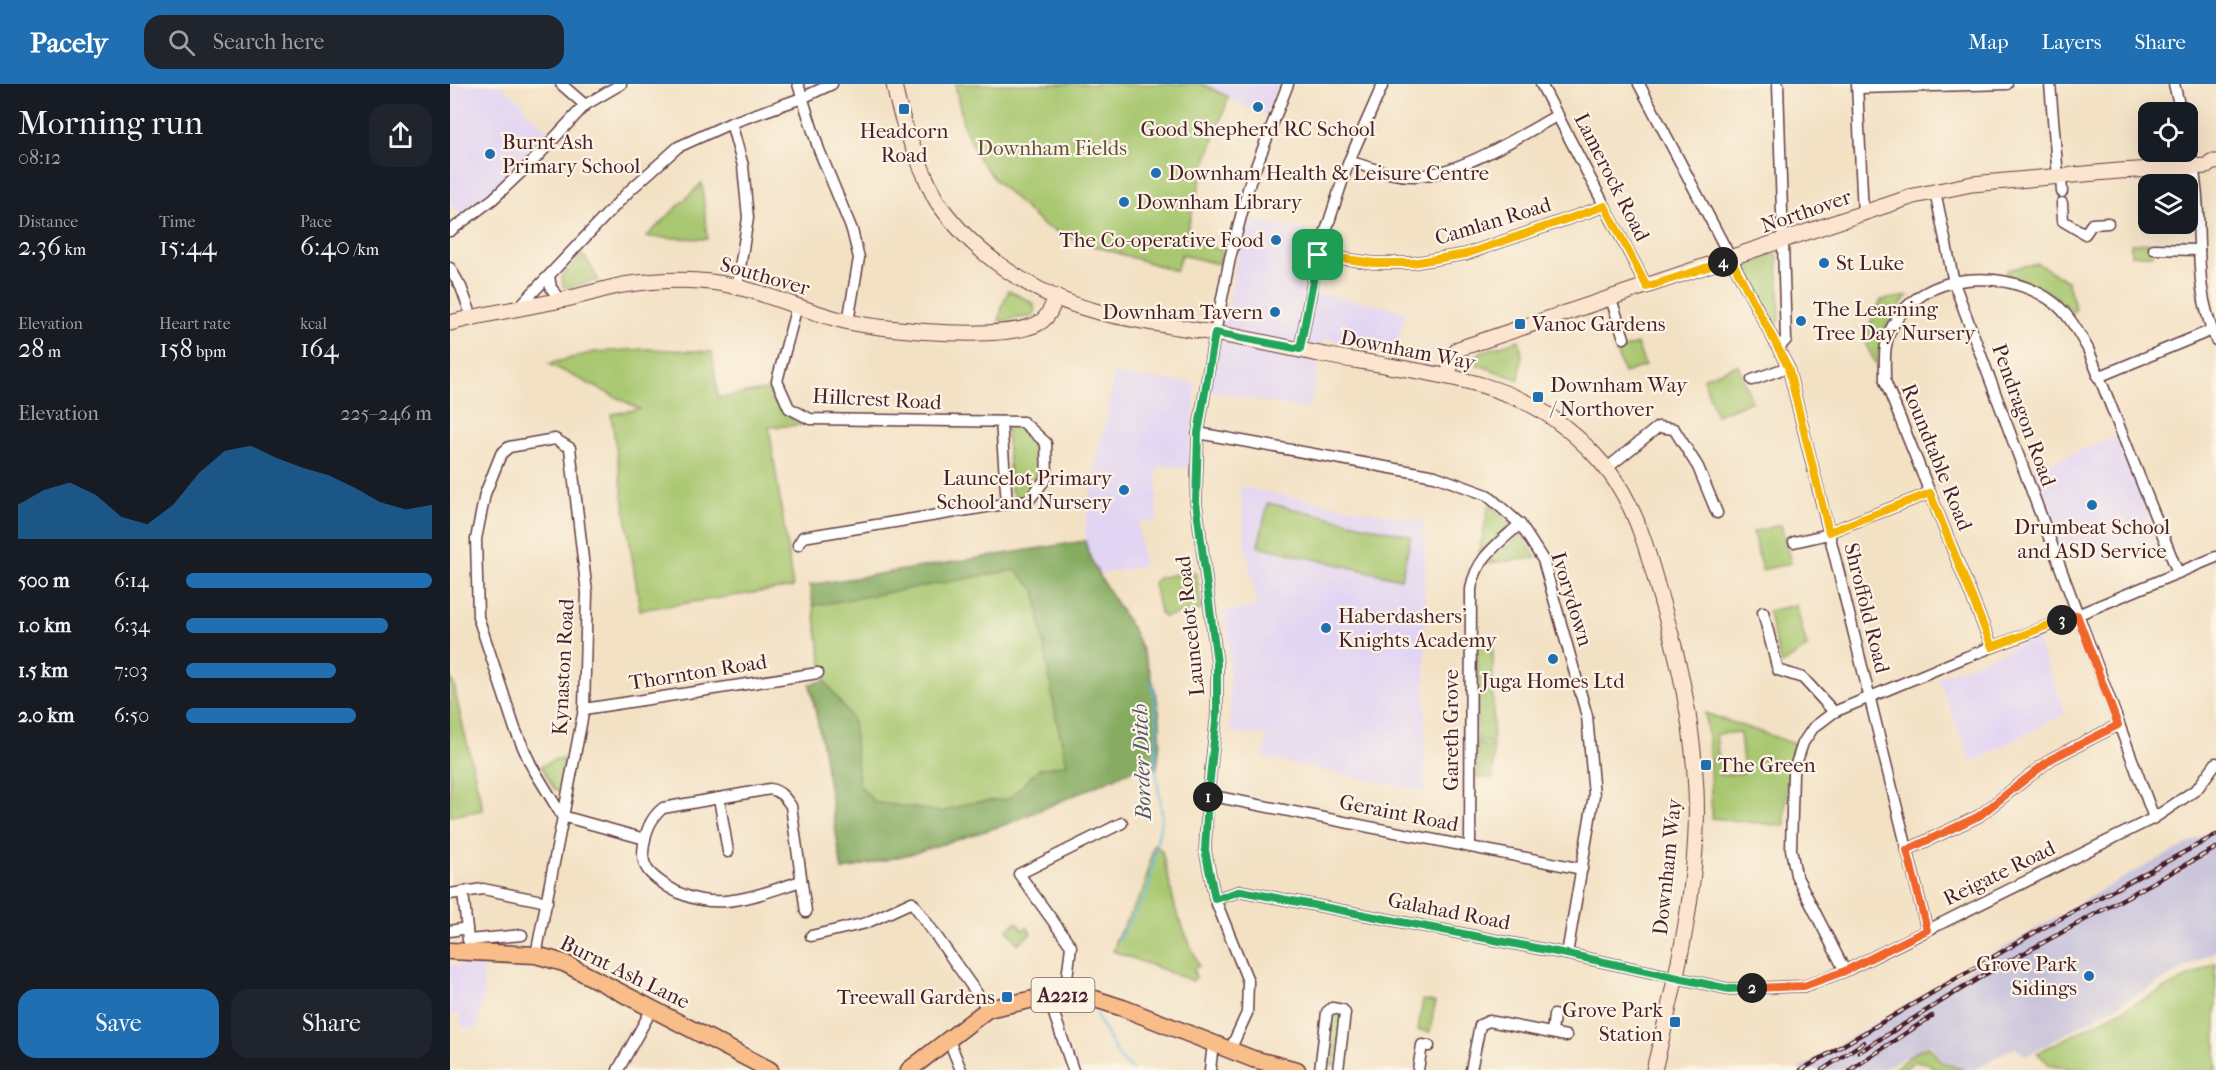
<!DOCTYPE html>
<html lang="en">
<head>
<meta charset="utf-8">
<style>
  :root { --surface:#171b24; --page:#20242c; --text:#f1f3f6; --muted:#9ea1a6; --accent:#1f6fb2 }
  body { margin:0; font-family:"IM FELL French Canon",serif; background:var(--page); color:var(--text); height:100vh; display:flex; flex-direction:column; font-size:22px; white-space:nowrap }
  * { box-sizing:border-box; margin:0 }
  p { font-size:20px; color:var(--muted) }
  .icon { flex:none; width:33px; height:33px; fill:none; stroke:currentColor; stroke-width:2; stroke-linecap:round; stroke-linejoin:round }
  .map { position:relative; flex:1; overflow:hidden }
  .sheet { display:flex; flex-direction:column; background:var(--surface); width:450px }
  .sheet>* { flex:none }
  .buttons { position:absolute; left:1688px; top:18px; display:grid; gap:12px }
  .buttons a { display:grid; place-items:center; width:60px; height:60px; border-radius:12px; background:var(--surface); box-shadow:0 6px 24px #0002; font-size:30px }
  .pin { position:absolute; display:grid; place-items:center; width:51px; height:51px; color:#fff; margin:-26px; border-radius:12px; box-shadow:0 3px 9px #0006 }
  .km { position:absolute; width:30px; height:30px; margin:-15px; border-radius:50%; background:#222; color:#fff; font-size:16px; line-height:30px; text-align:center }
  .round { display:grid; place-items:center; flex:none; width:63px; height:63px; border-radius:18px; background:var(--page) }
  .head { display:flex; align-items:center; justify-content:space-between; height:102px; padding:0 18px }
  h1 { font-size:33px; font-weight:600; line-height:45px }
  .metrics { display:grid; grid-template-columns:repeat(3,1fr); gap:9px; height:102px; padding:6px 18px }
  .metrics div { display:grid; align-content:center }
  .metrics b { font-size:26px; font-weight:600 }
  .metrics small { font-size:16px; font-weight:400 }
  .metrics p { font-size:16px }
  .chart { height:168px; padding:12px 18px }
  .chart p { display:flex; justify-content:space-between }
  .chart svg { width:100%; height:108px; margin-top:6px; fill:var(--accent); opacity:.7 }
  .primary-button { display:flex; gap:12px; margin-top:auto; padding:12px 18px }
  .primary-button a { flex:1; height:69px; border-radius:18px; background:var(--accent); color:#fff; font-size:24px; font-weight:600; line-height:69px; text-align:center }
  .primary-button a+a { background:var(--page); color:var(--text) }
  ul { padding:0 18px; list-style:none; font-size:20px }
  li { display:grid; grid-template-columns:96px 72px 1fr; align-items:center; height:45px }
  li i { height:15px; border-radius:8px; background:var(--accent) }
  header { display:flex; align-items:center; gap:36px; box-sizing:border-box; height:84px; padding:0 30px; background:var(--accent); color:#fff }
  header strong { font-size:28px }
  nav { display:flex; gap:33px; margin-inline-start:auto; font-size:21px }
  .search { width:420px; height:54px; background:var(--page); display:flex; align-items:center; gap:15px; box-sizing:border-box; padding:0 21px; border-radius:18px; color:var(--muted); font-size:22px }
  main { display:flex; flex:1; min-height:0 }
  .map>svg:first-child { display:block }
</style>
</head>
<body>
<header>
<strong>Pacely</strong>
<div class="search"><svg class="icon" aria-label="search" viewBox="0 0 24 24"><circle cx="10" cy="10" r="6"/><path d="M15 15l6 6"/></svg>Search here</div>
<nav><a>Map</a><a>Layers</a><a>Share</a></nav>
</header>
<main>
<section class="sheet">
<div class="head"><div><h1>Morning run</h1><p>08:12</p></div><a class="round"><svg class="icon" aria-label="share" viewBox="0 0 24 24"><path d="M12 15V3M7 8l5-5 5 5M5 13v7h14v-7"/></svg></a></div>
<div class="metrics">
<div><p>Distance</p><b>2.36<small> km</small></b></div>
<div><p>Time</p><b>15:44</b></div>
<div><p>Pace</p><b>6:40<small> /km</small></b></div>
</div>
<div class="metrics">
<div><p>Elevation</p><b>28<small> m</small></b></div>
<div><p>Heart rate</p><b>158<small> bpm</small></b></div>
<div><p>kcal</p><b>164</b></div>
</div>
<div class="chart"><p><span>Elevation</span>225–246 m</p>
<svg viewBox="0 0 160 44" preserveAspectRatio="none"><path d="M0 44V30L10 24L20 21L30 26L40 35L50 38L60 30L70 17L80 8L90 6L100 11L110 15L120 18L130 23L140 29L150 32L160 30V44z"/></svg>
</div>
<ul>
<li><b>500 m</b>6:14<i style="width:100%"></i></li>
<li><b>1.0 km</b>6:34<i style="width:82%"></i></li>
<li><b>1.5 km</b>7:03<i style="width:61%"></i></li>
<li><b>2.0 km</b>6:50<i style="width:69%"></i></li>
</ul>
<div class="primary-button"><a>Save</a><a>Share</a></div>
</section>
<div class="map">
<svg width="1766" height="986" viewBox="0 0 1766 986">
  <rect width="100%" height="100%" fill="#fcf5e5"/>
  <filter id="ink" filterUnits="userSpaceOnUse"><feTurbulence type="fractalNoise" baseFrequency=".0167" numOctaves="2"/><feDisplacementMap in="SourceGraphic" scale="12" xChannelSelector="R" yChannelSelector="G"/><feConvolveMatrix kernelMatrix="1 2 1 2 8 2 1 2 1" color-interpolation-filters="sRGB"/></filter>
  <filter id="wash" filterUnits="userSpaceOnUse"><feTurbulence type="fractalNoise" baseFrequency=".008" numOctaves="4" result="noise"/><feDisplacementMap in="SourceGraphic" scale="24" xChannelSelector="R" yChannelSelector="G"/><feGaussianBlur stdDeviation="1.35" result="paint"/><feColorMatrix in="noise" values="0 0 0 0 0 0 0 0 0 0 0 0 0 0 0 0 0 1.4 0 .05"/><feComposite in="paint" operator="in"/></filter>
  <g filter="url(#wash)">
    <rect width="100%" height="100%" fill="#f3e1c4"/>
    <g fill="#e2d4f3">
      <polygon points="0,0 50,0 76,22 74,25 99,48 59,93 10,131 0,119"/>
      <polygon points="752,0 829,0 815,32"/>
      <polygon points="796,134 863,148 851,205 955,227 946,269 874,254 859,326 760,307"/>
      <polygon points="663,290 746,300 738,384 707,382 707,437 688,438 693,482 650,490 638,468 635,457 637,429 648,367 659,324"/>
      <polygon points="1666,352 1707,454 1648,478 1637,454 1609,465 1577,388"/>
      <polygon points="790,403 975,438 975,708 814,674 817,652 780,648 779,560 774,528 808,522 796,463"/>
      <polygon points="1586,554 1616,629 1522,678 1488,594"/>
      <polygon points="32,879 34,906 28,945 12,943 10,929 0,931 0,881"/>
    </g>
    <polygon fill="#c5c0da" points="1766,745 1766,867 1576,972 1566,964 1557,967 1524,986 1510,986 1491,976 1481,959 1430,986 1347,986 1671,795"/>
    <g fill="#a8c76f" stroke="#79734d" stroke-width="1.5" fill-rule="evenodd">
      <polygon points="505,0 752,0 779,13 758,71 734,156 772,166 769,180 731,171 726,187 625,156 593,141 545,96 529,75 514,43"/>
      <polygon points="252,99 257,155 196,153"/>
      <rect x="1681" y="159" width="22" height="12"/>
      <polygon points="1325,170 1328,171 1330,237 1324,240 1295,187 1297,181"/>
      <polygon points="133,171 139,179 148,196 116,204 113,202 112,192"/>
      <path d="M 1587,179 L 1617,197 L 1626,225 L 1623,228 C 1603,209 1583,197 1556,191 L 1557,186 Z"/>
      <polygon points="559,206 584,220 585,228 583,232 549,237 552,222"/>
      <path d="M 1458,212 C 1438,233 1429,253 1427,282 L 1413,255 L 1431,216 Z"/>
      <polygon points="1069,256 1072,271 1069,296 1026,280 1027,272 1031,268"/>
      <polygon points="1187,260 1195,282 1174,289 1166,267"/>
      <path d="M 198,265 L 262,268 L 268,314 L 321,305 C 328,322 336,333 353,341 L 319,343 L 343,503 L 190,526 L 161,330 L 190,325 L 99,280 L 144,268 Z"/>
      <polygon points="1288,281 1302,317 1266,331 1253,294"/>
      <polygon points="556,342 570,342 592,361 593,392 578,411 567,414 561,407"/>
      <polygon points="818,419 961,452 951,495 808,462"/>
      <polygon points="1039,421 1059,437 1059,442 1029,470"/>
      <polygon points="1331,441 1341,479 1312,486 1303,448"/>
      <polygon points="1068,452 1073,453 1086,474 1038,479"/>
      <path d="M 635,457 C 642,486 663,513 678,538 C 694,564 710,613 710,643 C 711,656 708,670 707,684 L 685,685 L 557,740 L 460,770 L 392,786 L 372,659 L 360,600 L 375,597 L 360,501 Z"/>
      <polygon points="741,487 746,489 752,526 714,533 710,529 704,499 708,494"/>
      <polygon points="1346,521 1357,563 1331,581 1318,527"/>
      <rect x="1027" y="558" width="16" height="33"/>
      <polygon points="0,593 5,603 6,613 33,726 0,732"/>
      <rect x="1027" y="594" width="16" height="64"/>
      <path d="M 1255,629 L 1345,660 C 1337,687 1335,713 1335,742 L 1262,734 L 1259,662 ZM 1290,648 L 1294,689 L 1270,691 L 1266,650 Z"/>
      <polygon points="1027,661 1043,662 1043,694 1027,694"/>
      <polygon points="107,675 118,676 114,703 109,707 104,705 91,682"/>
      <polygon points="704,760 712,767 726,827 749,882 743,884 746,893 743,897 663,867 666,859 665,857 694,805"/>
      <polygon points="567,838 573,846 577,843 581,849 568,860 557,845"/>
      <polygon points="1766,879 1766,986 1621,986 1621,984 1601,982 1587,969"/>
      <polygon points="973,916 985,918 980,948 968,946"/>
      <polygon points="881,928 892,929 885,981 875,979"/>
      <polygon points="1479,962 1491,978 1514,986 1485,986 1478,979 1465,977 1453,986 1443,986 1462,970"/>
    </g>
    <path fill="#86ac62" stroke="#686646" stroke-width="1.5" d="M 635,457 C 642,486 663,513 678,538 C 694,564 710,613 710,643 C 711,656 708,670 707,684 L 685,685 L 557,740 L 460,770 L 392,786 L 372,659 L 360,600 L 375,597 L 403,636 L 409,700 L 424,718 L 492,728 L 519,719 L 558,715 L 589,685 L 617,680 L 606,634 L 585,506 L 565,486 L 363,522 L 360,501 Z"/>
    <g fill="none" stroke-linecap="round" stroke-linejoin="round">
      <g stroke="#65bae2" stroke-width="2">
        <polyline points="667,857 698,808 712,731 705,679 708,642 703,603 699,597"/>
        <polyline points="647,930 648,935 669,973 682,986"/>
      </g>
    </g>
  </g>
  <g filter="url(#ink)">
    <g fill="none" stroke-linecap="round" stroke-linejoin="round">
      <g stroke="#633c42" stroke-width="13">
        <g id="street">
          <polyline points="111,0 135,21"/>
          <polyline points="348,0 369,66 402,146 409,174 398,238"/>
          <polyline points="1091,0 1197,203"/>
          <polyline points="1189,0 1338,283 1477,846"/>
          <polyline points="1328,0 1336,256 1328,264"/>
          <polyline points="1407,0 1413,130"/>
          <polyline points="1600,0 1608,93"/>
          <polyline points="1724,0 1731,28"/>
          <polyline points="1408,4 1557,0"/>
          <polyline points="281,39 293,82 298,134 287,202"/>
          <path d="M 1737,52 C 1743,77 1747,103 1748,129 C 1750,177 1747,210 1766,256"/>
          <path d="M 899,77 C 921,84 944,93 967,92 C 1012,89 1068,53 1108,31"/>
          <polyline points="1611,93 1612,108"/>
          <polyline points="1485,107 1504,199 1704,734"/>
          <polyline points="1612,119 1613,137 1635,150 1642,140 1658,139"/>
          <polyline points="0,147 43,115 85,75 135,21 171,0"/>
          <polyline points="1704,165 1749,166"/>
          <polyline points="868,171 924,179 962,179 1016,170 1155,122"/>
          <polyline points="0,184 11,203 22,233"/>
          <polyline points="99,192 101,204 111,216"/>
          <polyline points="1161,215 1174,254"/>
          <polyline points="347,222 327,297 339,324 360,335 573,338 596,359 597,393 579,416 353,453 348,461"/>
          <polyline points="68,224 179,107 228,63 281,39 352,14 382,0"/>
          <polyline points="850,265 868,171 899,77 933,0"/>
          <polyline points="1648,293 1762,246"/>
          <polyline points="1302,296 1338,283"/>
          <polyline points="551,338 557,420"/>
          <polyline points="748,349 985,392 1037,411 1070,440 1093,476 1137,632 1144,711 1117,870"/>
          <polyline points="1156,385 1208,343 1224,345 1248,383 1267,429"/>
          <polyline points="1379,448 1480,409"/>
          <polyline points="1344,458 1379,450"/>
          <polyline points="1313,528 1328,586 1353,594 1384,628"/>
          <path d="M 1542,563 L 1435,297 C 1435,278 1433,260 1442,243 C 1472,186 1555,183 1603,218 C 1619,230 1628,248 1638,265 L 1728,489"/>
          <polyline points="134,625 368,589"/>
          <polyline points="758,711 1132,785"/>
          <polyline points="269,714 278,768"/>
          <polyline points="112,732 195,755"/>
          <path d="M 1020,763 L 1021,505 C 1026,474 1048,460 1070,440"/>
          <polyline points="1457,766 1529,732 1601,675 1668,641"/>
          <path d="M 351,797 C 301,813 258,833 211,798 C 200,790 193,784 193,769 C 194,752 199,735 213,724 L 320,705 C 330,707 335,713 341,722 L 356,828"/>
          <polyline points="13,808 18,856 72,851"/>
          <polyline points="0,810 33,805 97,818"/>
          <polyline points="765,815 791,807 1117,870 1279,905 1355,902 1395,887 1704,734 1747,705 1766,679"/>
          <polyline points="0,847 17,844"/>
          <polyline points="361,852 416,839 462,818 538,925"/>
          <polyline points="86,871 134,625 137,509 120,364 105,355 59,363 51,370 35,410 26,455 28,533 65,645 81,681 112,732"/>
          <polyline points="1395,887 1346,791 1341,765 1343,689 1353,659 1363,644 1384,628 1516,573 1627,531 1766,473"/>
          <polyline points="615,911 621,862 569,790 672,739"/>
          <polyline points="598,912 623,986"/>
          <polyline points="1102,949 1104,931"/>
          <polyline points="498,954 511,986"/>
          <polyline points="780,966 797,929 798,897 765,815 755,766 758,711 767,629 767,579 746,418 748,349 765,249 780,174 800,98 838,0"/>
          <polyline points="168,986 202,925"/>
          <polyline points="760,986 763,960"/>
          <polyline points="870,986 877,928 882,924 893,926 895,929 888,986"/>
          <polyline points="968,986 972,961 979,962"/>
          <polyline points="1021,986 1030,941 1039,937 1116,952"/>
        </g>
      </g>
      <g stroke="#633c42" stroke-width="17">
        <g id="secondary">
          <path d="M 444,0 C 449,30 460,57 472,85 C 477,96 481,108 488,119 C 525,171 584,211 645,227 C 683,237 724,242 763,249 C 802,255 841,265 880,272 C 900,276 920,278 939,282 C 997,292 1060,301 1108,338 C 1132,356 1158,382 1173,409 C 1194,446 1203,489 1215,529 C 1232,587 1243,645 1246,706 C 1250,799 1226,896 1204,986"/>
          <path d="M 0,239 C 36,229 74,224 111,216 C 132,212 152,205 173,201 C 198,197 225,195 250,197 C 302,200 349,227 399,238 C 436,246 562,259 592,237 C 600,231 602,222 606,213"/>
          <polyline points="998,292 1002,276 1008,265 1464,112 1522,100 1669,87 1757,82 1761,78 1766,78"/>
        </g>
      </g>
      <g stroke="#633c42" stroke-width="19">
        <g id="primary">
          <polyline points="0,867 86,871 114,879 320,986"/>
          <polyline points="459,986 538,925 598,912 615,911 645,915 673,924 803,975 847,986"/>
        </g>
      </g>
      <use href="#street" stroke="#fff" stroke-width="10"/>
      <use href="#secondary" stroke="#fce5cf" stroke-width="15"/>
      <use href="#primary" stroke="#f8bd88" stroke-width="16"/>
      <g stroke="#4a1f2b" stroke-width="4.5">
        <g id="rail">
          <polyline points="1409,968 1534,891 1766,764"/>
          <polyline points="1351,986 1589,846 1766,751"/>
          <polyline points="1372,986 1414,958"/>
          <polyline points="1400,986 1482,932"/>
        </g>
      </g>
      <use href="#rail" stroke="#fcf5e5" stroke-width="2" stroke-dasharray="7" stroke-linecap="butt"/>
    </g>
  </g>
  <g fill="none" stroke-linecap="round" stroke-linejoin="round" filter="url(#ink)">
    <g stroke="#fff" stroke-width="12">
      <polyline id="split-1" points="758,713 767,629 767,579 746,418 748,349 765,249 850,265 868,171"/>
    </g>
    <g stroke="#fff" stroke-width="12">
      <polyline id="split-2" points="758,713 755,766 765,815 791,807 1117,870 1279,905 1302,904"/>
    </g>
    <g stroke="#fff" stroke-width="12">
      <polyline id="split-3" points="1302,904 1354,902 1395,887 1477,846 1457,766 1529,732 1601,675 1668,641 1627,531 1612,536"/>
    </g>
    <g stroke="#fff" stroke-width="12">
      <polyline id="split-4" points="1273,178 1281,175 1338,283 1379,448 1480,409 1542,563 1612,536"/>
    </g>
    <g stroke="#fff" stroke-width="12">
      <polyline id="split-5" points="868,171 924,179 962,179 1016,170 1155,122 1197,203 1273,178"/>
    </g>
    <use href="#split-1" stroke="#22a559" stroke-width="8"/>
    <use href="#split-2" stroke="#22a559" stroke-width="8"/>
    <use href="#split-3" stroke="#f0652b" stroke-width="8"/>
    <use href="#split-4" stroke="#f5b400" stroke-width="8"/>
    <use href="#split-5" stroke="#f5b400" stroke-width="8"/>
  </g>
  <g fill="#1f6fb2" stroke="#fcf5e5" stroke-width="2">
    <circle cx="808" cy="23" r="6"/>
    <rect x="448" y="19" width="12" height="12" rx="3"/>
    <circle cx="40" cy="70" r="6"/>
    <circle cx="706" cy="89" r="6"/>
    <circle cx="674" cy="118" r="6"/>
    <circle cx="826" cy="156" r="6"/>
    <circle cx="1374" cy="179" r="6"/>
    <circle cx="825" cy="228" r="6"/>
    <circle cx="1351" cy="237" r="6"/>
    <rect x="1064" y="234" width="12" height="12" rx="3"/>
    <rect x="1082" y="307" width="12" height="12" rx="3"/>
    <circle cx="674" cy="406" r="6"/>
    <circle cx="1642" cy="421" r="6"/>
    <circle cx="876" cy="544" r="6"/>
    <circle cx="1103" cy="575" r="6"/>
    <rect x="1250" y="675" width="12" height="12" rx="3"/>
    <circle cx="1639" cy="892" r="6"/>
    <rect x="551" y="907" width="12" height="12" rx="3"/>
    <rect x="1219" y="932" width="12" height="12" rx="3"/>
  </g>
  <g text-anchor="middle" stroke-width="4.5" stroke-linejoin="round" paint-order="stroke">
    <rect fill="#fcf5e5" stroke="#7f5f63" stroke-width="1.5" x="581.5" y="894" width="63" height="34" rx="4.5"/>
    <g font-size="20" font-weight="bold" fill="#4a1f2b">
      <text x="613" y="918">A2212</text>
    </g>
    <g font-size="21" fill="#4a1f2b" stroke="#fcf5e5" text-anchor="start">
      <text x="808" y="52" text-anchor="middle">Good Shepherd RC School</text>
      <text x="454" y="54" text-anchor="middle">Headcorn<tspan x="454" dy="24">Road</tspan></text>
      <text x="52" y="65">Burnt Ash<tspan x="52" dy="24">Primary School</tspan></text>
      <text x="718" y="96">Downham Health &amp; Leisure Centre</text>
      <text x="686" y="125">Downham Library</text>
      <text x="814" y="163" text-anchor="end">The Co-operative Food</text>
      <text x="1386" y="186">St Luke</text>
      <text x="1363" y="232">The Learning<tspan x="1363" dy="24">Tree Day Nursery</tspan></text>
      <text x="813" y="235" text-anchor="end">Downham Tavern</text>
      <text x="1082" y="247">Vanoc Gardens</text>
      <text x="1100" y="308">Downham Way<tspan x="1100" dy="24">/ Northover</tspan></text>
      <text x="662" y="401" text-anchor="end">Launcelot Primary<tspan x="662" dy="24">School and Nursery</tspan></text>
      <text x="1642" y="450" text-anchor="middle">Drumbeat School<tspan x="1642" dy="24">and ASD Service</tspan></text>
      <text x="888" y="539">Haberdashers'<tspan x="888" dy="24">Knights Academy</tspan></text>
      <text x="1103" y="604" text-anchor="middle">Juga Homes Ltd</text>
      <text x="1268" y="688">The Green</text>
      <text x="1627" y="887" text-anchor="end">Grove Park<tspan x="1627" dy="24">Sidings</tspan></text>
      <text x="545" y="920" text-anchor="end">Treewall Gardens</text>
      <text x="1213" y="933" text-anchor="end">Grove Park<tspan x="1213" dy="24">Station</tspan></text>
    </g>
    <g font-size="21" fill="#66513f" stroke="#fcf5e5">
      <text x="602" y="71">Downham Fields</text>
    </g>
    <g font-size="21" fill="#4a1f2b" stroke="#fcf5e5">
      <text transform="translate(1162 93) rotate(63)" y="7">Lamerock Road</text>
      <text transform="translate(1356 127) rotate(-19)" y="7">Northover</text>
      <text transform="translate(1043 137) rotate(-17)" y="7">Camlan Road</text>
      <text transform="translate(315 192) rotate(16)" y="7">Southover</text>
      <text transform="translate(958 266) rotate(11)" y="7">Downham Way</text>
      <text transform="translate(427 315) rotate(3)" y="7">Hillcrest Road</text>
      <text transform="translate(1574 331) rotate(70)" y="7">Pendragon Road</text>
      <text transform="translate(1487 373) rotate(68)" y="7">Roundtable Road</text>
      <text transform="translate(1122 515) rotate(73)" y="7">Ivorydown</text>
      <text transform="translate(1417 524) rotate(76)" y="7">Shroffold Road</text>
      <text transform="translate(740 542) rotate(-96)" y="7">Launcelot Road</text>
      <text transform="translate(113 583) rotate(-87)" y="7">Kynaston Road</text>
      <text transform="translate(248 588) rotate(-9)" y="7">Thornton Road</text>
      <text transform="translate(1001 646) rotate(-90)" y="7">Gareth Grove</text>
      <text transform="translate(949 729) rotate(11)" y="7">Geraint Road</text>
      <text transform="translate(1217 783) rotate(-84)" y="7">Downham Way</text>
      <text transform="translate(1549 789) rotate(-26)" y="7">Reigate Road</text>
      <text transform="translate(999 827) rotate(11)" y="7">Galahad Road</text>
      <text transform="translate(175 888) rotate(26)" y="7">Burnt Ash Lane</text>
    </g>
    <g font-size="22" font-style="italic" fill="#53556b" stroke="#fcf5e5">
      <text transform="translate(691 678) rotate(-92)" y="8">Border Ditch</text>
    </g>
  </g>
</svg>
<div class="buttons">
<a><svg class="icon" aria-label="locate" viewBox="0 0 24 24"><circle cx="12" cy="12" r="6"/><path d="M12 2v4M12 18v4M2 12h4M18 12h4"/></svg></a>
<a><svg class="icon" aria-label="layers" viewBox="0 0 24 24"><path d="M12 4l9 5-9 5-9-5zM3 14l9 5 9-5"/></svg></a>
</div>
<div class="pin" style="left:868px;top:171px;background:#1e9e55"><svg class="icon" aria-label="arrive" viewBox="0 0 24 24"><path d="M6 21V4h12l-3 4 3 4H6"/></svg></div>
<b class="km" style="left:758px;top:713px">1</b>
<b class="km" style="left:1302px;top:904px">2</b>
<b class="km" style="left:1612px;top:536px">3</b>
<b class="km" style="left:1273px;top:178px">4</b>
</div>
</main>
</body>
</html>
